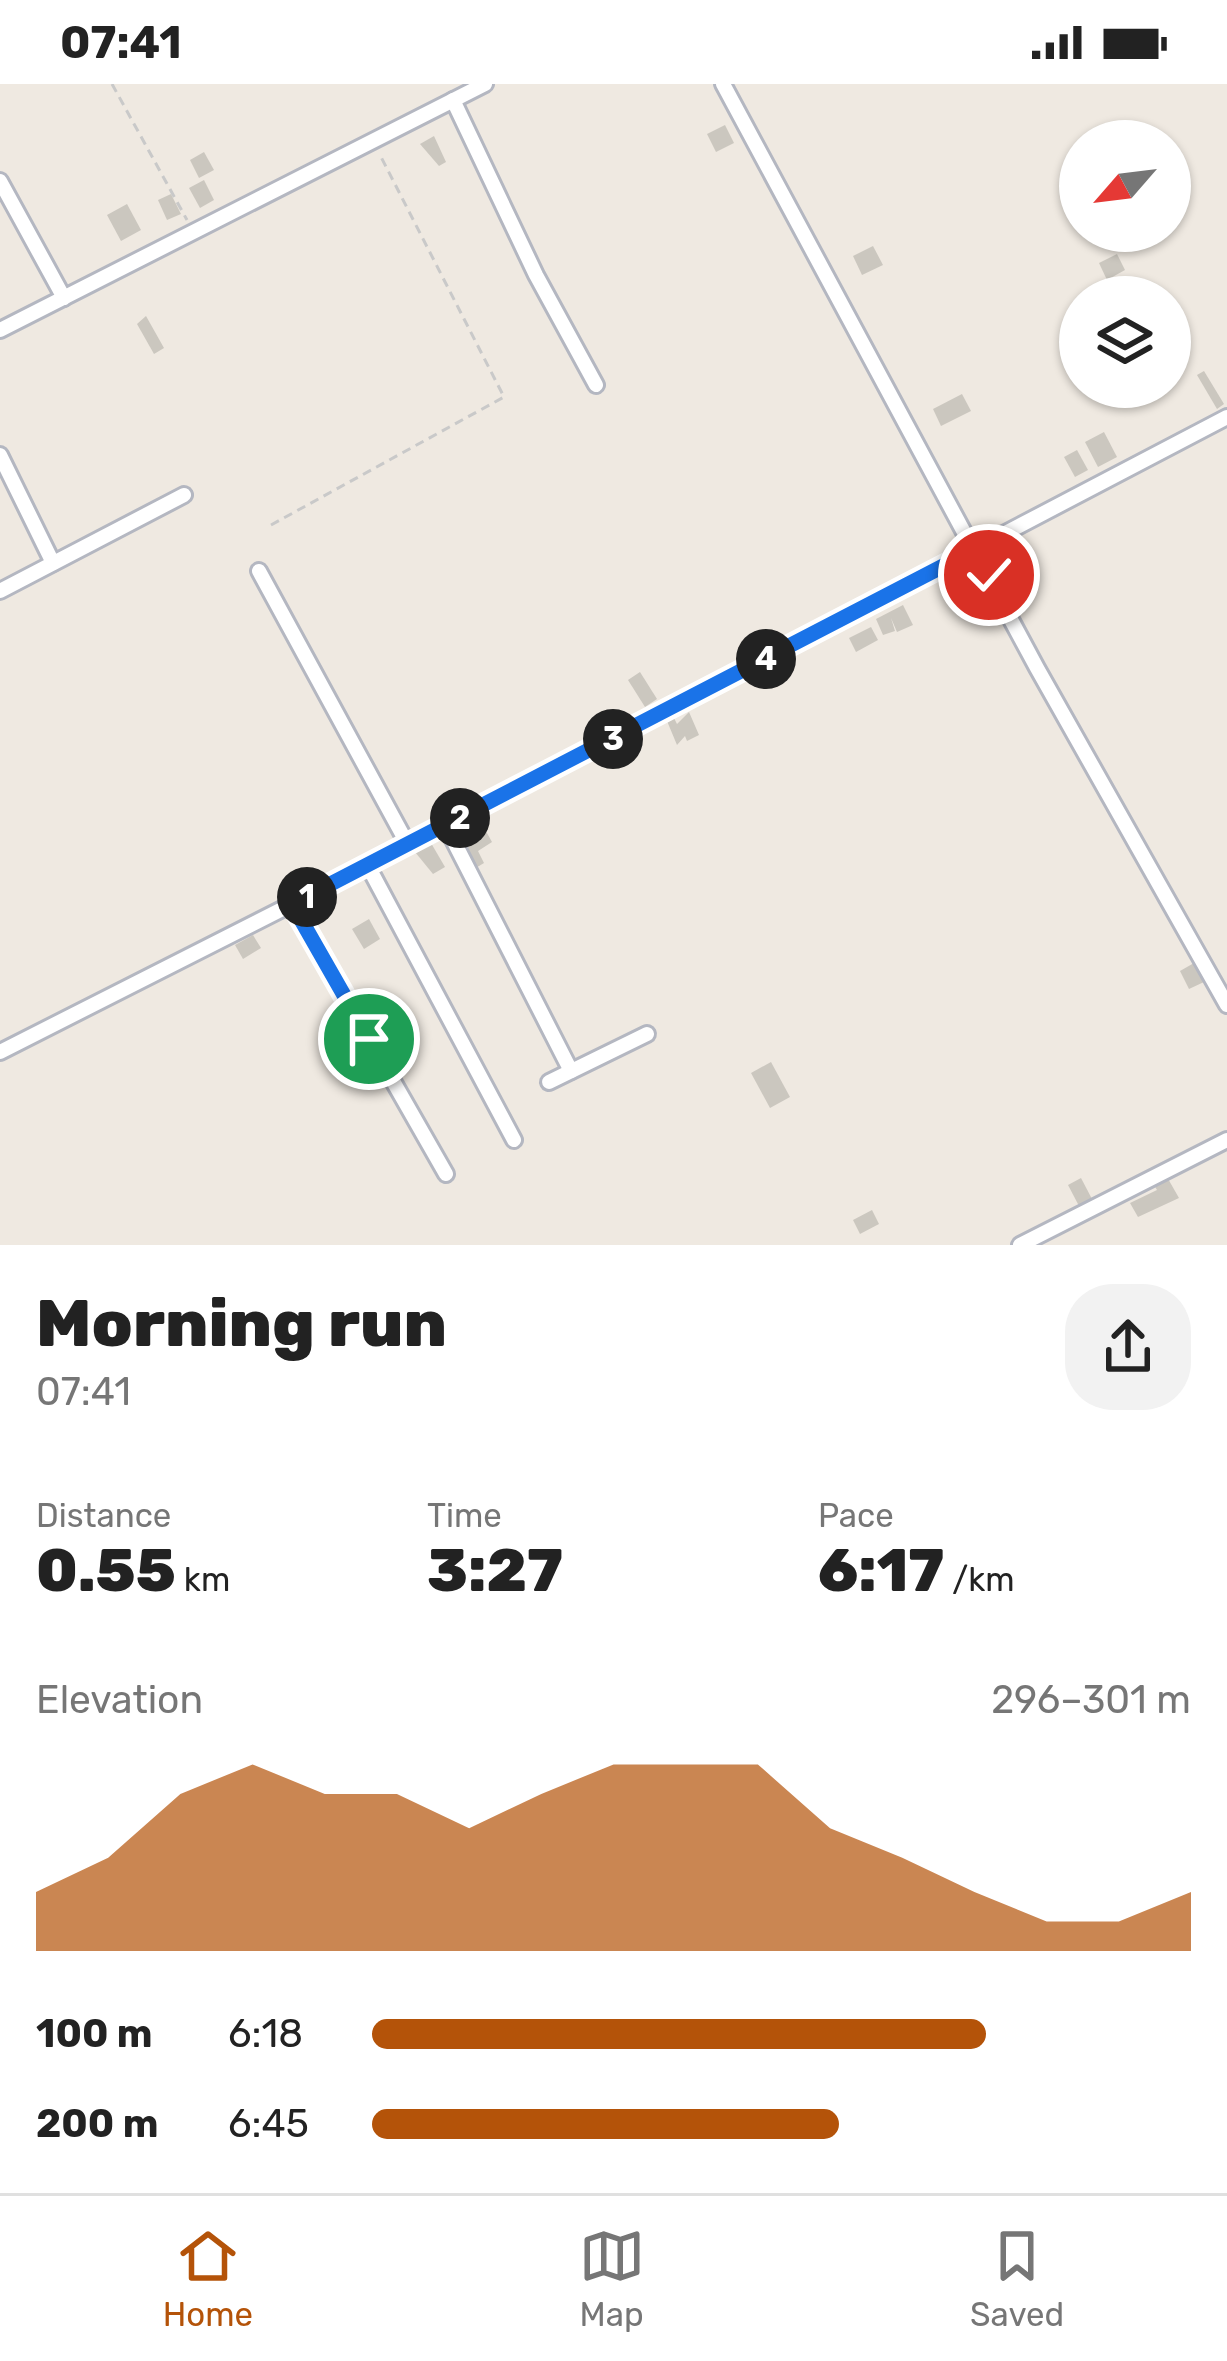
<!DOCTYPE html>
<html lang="en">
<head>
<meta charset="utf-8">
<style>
  :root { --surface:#fff; --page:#f2f2f2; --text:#222; --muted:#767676; --line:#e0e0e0; --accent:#b45309 }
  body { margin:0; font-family:Rubik,sans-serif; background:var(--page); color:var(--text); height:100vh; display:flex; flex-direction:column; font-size:45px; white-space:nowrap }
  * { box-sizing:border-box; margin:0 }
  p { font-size:39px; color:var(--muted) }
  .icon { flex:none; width:66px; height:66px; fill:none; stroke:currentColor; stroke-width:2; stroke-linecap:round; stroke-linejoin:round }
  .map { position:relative; height:1161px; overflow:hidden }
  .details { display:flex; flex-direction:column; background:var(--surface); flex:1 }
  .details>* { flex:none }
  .needle { width:78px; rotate:242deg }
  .tools { position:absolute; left:1059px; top:36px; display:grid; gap:24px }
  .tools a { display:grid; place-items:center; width:132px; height:132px; border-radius:50%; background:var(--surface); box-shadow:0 3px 9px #0004; font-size:60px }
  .pin { position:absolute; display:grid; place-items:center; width:102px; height:102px; color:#fff; margin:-51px; border:6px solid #fff; border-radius:50%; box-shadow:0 3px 12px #0007 }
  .km { position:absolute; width:60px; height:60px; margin:-30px; border-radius:50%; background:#222; color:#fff; font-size:33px; line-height:60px; text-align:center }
  .round { display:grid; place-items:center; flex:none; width:126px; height:126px; border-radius:48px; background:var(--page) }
  .headline { display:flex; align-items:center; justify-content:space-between; height:204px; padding:0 36px }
  h1 { font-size:66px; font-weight:800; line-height:90px }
  .metrics { display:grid; grid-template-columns:repeat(3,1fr); gap:18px; height:204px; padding:12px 36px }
  .metrics div { display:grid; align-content:center }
  .metrics b { font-size:60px; font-weight:800 }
  .metrics small { font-size:33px; font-weight:400 }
  .metrics p { font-size:33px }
  .chart { height:336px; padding:24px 36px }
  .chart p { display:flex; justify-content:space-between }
  .chart svg { width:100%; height:216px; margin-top:12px; fill:var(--accent); opacity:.7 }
  ul { padding:0 36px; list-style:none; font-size:39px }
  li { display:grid; grid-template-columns:192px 144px 1fr; align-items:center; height:90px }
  li i { height:30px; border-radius:15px; background:var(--accent) }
  .status { display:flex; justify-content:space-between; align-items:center; height:84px; padding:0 60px; background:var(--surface); direction:ltr }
  .status svg { height:33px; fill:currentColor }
  .tab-bar { display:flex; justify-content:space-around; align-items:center; height:168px; border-top:3px solid var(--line); background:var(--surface); font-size:33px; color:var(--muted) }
  .tab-bar a { display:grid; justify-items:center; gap:6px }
  .tab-bar .current { color:var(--accent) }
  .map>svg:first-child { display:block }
</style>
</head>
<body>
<div class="status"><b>07:41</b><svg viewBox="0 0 49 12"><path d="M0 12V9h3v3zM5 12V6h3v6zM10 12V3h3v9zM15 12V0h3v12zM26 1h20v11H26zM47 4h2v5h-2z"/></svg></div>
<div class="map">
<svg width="1227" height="1161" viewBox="0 0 1227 1161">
  <rect width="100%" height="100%" fill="#efe9e1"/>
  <g fill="#cbc7bf">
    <polygon points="725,41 734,59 716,68 707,50"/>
    <polygon points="434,52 446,78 439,82 420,60"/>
    <polygon points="204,68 214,86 199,94 190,76"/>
    <polygon points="204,96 214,116 200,124 189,104"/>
    <polygon points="171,110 181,130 167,136 158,116"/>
    <polygon points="127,120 141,146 121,157 107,131"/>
    <polygon points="873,162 883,181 862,191 853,172"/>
    <polygon points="1117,170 1125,186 1107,196 1099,179"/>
    <polygon points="146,232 164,264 154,270 137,240"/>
    <polygon points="1204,287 1224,320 1217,325 1197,291"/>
    <polygon points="962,310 971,327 941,342 933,325"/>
    <polygon points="1104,348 1117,373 1098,383 1085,358"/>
    <polygon points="1077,366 1088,386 1075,393 1064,373"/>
    <polygon points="903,521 913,541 897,548 891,534 895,547 883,551 876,535"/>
    <polygon points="871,543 878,556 856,568 849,554"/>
    <polygon points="640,588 657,615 645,623 628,596"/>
    <polygon points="689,628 699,651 687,657 685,652 677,661 667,637 674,634 677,640"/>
    <polygon points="482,740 492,758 478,767 484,779 474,785 464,755"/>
    <polygon points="431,759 445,783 433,790 415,768"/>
    <polygon points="369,835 380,855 364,865 352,845"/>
    <polygon points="253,851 261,864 243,875 235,861"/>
    <polygon points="1194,879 1204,898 1189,905 1180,887"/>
    <polygon points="771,978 790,1013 770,1024 751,989"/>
    <polygon points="1167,1093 1179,1114 1138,1133 1130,1119 1157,1106 1154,1101"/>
    <polygon points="1081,1094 1092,1115 1079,1122 1068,1101"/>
    <polygon points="872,1126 879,1140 860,1150 853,1136"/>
  </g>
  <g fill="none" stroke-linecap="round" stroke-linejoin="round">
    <g stroke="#b4b7c1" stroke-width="20">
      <g id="minor">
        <polyline points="723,0 1037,584 1227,921"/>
        <polyline points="453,16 536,191 596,301"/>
        <polyline points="0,97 64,214"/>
        <polyline points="0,246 485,0"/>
        <polyline points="0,371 53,479"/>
        <polyline points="259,487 408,761"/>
        <polyline points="0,507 184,411"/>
        <polyline points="446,742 571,987"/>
        <polyline points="368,782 514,1056"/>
        <polyline points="292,820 446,1090"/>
        <polyline points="0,968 446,742 1227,333"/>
        <polyline points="549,998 647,950"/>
        <polyline points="1020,1161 1227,1056"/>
      </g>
    </g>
    <g stroke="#c9c9c9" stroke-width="3" stroke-dasharray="9 6" stroke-linecap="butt">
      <polyline points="112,0 187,136"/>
      <polyline points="271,441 504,313 379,69"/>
    </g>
    <use href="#minor" stroke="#fff" stroke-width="14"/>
  </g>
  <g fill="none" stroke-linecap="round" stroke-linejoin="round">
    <g stroke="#fff" stroke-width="24">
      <polyline id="route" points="369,955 292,820 976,465 989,491"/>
    </g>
    <use href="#route" stroke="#1a73e8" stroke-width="15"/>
  </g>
</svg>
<div class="tools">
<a><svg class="needle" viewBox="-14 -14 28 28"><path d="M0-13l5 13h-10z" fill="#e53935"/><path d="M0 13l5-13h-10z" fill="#767676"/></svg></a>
<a><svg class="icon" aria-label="layers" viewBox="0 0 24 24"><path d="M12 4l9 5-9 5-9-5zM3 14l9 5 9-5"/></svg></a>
</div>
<div class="pin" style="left:369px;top:955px;background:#1e9e55"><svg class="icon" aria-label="arrive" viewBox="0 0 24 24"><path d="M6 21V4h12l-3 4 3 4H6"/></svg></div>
<div class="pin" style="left:989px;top:491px;background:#d93025"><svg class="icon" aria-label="check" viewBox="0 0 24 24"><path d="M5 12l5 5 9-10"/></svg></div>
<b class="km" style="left:307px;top:813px">1</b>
<b class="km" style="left:460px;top:734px">2</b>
<b class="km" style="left:613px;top:655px">3</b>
<b class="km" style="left:766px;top:575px">4</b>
</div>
<section class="details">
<div class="headline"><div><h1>Morning run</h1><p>07:41</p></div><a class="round"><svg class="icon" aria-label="share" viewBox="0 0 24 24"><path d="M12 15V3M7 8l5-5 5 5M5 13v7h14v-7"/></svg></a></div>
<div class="metrics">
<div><p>Distance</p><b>0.55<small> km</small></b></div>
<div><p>Time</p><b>3:27</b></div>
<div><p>Pace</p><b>6:17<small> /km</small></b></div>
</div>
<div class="chart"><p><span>Elevation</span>296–301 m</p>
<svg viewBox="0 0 160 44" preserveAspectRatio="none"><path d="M0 44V32L10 25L20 12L30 6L40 12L50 12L60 19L70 12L80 6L90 6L100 6L110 19L120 25L130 32L140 38L150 38L160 32V44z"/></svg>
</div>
<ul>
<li><b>100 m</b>6:18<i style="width:75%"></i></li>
<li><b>200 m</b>6:45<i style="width:57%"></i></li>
</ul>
</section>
<nav class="tab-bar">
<a class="current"><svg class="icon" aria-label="home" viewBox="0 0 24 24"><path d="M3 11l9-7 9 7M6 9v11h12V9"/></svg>Home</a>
<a><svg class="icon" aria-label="map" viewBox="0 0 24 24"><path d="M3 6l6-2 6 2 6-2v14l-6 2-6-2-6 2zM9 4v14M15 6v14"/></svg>Map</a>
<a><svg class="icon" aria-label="saved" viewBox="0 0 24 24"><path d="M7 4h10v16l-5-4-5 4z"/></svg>Saved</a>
</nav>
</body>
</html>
